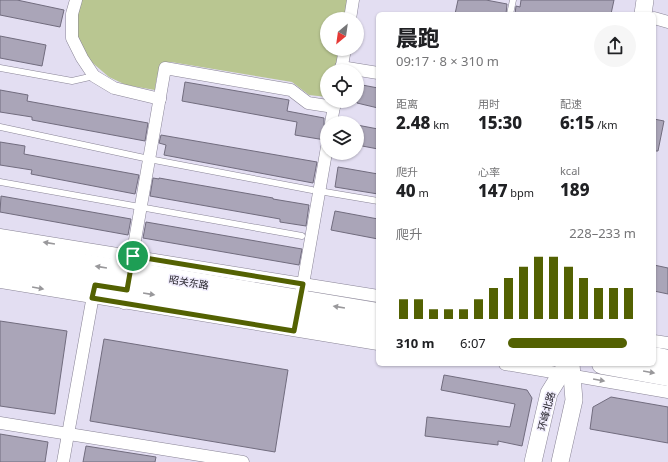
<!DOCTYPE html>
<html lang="zh">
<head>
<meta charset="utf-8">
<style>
  :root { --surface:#fff; --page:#f6f6f6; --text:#202124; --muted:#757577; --accent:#536102 }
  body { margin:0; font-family:"Noto Sans","Noto Sans SC",sans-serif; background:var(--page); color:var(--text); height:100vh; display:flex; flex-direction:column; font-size:15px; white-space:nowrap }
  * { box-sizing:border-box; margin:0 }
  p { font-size:13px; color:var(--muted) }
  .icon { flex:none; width:22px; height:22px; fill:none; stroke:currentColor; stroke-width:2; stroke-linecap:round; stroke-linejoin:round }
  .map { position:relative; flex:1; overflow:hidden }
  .panel { position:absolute; left:376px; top:12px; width:280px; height:354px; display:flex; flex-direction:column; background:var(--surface); border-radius:6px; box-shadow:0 1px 3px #0004 }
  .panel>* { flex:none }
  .needle { width:26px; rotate:209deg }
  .buttons { position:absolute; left:320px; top:12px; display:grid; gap:8px }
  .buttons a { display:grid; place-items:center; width:44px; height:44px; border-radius:50%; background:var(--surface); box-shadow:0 1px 3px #0004; font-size:20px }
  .pin { position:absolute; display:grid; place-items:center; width:34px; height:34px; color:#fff; margin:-17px; border:2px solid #fff; border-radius:50%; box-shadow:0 1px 4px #0007 }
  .round { display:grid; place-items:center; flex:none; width:42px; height:42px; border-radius:21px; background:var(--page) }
  .headline { display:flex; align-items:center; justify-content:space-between; height:68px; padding:0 20px }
  h1 { font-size:22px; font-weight:800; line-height:30px }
  .stats { display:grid; grid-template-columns:repeat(3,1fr); gap:6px; height:68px; padding:4px 20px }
  .stats div { display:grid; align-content:center }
  .stats b { font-size:17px; font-weight:800 }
  .stats small { font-size:11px; font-weight:400 }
  .stats p { font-size:11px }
  .chart { height:112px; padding:8px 20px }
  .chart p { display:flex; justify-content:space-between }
  .chart svg { width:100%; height:72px; margin-top:4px; stroke:var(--accent); stroke-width:6 }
  ul { padding:0 20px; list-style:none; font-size:13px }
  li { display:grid; grid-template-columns:64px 48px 1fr; align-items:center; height:30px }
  li i { height:10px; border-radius:5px; background:var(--accent) }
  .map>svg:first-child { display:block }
</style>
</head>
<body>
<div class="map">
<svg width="668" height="462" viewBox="0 0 668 462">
  <rect width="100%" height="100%" fill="#e3def2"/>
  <path fill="#b9c691" d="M 80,0 L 348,0 L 345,19 L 327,19 L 327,49 L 340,49 L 337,71 L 327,71 L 327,97 L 309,95 L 292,82 L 171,62 C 157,69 157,75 155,90 L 126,85 L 109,77 L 88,59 L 78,37 L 77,15 Z"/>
  <g fill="#aaa5b8" stroke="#716c7e">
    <polygon points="0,0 17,0 64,10 60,27 0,15"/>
    <polygon points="458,0 486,0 507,4 506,14 455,14"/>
    <polygon points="521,0 614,0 611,14 515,14 516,6 520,7"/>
    <polygon points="0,36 46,45 42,66 0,58"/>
    <polygon points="185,82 289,100 287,111 324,118 324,125 327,129 325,140 295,135 297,122 182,101"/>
    <polygon points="357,84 378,88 378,108 357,103"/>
    <polygon points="0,90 28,95 27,101 148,123 145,141 32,120 32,117 0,112"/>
    <polygon points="654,119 664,121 658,151 654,151"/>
    <polygon points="357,125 378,129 378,149 357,145"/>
    <polygon points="161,135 317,162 313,183 164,155 166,145 159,143"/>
    <polygon points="0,142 25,146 24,154 139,175 135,194 31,174 32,170 0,165"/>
    <polygon points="338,167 378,174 378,194 335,187"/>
    <polygon points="153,178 159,179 159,178 273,198 273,199 309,205 306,226 280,222 280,219 150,196"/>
    <polygon points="1,196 131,219 128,235 0,212"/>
    <polygon points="335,211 378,219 378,239 331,230"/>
    <polygon points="146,222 302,249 299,265 143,238"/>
    <polygon points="654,265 668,268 668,294 654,291"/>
    <polygon points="0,321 67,331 55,414 0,406"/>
    <polygon points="104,339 288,370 275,452 90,421"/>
    <polygon points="444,375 527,390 532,398 522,446 498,441 498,445 425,436 427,417 510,427 515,404 441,390"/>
    <polygon points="611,397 668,407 668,443 590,429 593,407"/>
    <polygon points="0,434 48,442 45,462 0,462"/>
    <polygon points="86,446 156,457 155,462 83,462"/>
  </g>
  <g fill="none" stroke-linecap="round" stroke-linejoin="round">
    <g stroke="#898496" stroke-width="7">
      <g id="lane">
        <polyline points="510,14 513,0"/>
        <polyline points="0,68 72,81 94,76"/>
        <polyline points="0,127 149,159 312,190"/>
        <polyline points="0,182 302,236"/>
        <polyline points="319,191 378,201"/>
      </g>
    </g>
    <g stroke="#898496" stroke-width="13">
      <g id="street">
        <polyline points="76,0 72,14 72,38 82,58 94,76 114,88 160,99"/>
        <polyline points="654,18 668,22"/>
        <polyline points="350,19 353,0"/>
        <polyline points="341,67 378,73"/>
        <polyline points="341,71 345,49"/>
        <polyline points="331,123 335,101"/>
        <polyline points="0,235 378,296"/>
        <polyline points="0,282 378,344"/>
        <polyline points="302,290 327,147"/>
        <polyline points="124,303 165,68 291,90 308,103 334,107"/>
        <polyline points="654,341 668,343"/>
        <polyline points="505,364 668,392"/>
        <polyline points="0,423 243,462"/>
        <polyline points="63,462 94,290"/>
      </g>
    </g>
    <g stroke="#898496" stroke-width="18">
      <g id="secondary">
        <polyline points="643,14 645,0"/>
        <polyline points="533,462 549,393 567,364"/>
        <polyline points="560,462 574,400 571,364"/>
      </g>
    </g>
    <g stroke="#898496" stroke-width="21">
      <g id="primary">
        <polyline points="0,250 378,313"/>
        <polyline points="0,269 267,313 378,330"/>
        <polyline points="654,357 668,360"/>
        <polyline points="602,364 668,376"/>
      </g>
    </g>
    <use href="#lane" stroke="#fff" stroke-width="6"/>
    <use href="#street" stroke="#fff" stroke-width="12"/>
    <use href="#secondary" stroke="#fff" stroke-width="17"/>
    <use href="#primary" stroke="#fff" stroke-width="20"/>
  </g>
  <defs><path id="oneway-solid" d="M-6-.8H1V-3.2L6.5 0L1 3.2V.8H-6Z"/></defs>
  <g fill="#99989b">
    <use href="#oneway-solid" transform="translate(49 243) rotate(-171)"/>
    <use href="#oneway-solid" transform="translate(101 267) rotate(-171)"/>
    <use href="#oneway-solid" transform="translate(38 288) rotate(10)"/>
    <use href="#oneway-solid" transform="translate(149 294) rotate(9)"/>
    <use href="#oneway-solid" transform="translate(339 307) rotate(-171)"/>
    <use href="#oneway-solid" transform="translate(649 372) rotate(10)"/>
    <use href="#oneway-solid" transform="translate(599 380) rotate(10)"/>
  </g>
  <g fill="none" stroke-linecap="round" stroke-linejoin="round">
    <g stroke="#fff" stroke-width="8">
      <polygon id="route" points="133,256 303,284 294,331 92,298 95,285 127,290"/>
    </g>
    <use href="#route" stroke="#536102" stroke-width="5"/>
  </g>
  <g text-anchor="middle" stroke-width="3" stroke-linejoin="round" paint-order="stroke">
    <g font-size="10" fill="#1c1a21" stroke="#f0ecfc">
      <text transform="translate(189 282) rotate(9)" y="4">昭关东路</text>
      <text transform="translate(546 411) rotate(-75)" y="4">环峰北路</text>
    </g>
  </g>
</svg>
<div class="buttons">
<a><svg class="needle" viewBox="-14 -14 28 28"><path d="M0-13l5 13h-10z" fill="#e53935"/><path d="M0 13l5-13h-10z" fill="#757577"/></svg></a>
<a><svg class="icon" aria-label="locate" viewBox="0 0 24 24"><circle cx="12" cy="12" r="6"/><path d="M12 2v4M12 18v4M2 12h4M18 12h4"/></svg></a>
<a><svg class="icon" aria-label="layers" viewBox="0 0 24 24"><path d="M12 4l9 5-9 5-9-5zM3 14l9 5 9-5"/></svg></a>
</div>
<div class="pin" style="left:133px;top:256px;background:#1e9e55"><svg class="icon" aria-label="arrive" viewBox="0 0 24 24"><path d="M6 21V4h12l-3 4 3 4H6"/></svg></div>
<section class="panel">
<div class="headline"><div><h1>晨跑</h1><p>09:17 · 8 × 310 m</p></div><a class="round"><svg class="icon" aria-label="share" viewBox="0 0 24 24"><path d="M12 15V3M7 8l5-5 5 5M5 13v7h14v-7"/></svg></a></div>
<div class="stats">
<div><p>距离</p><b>2.48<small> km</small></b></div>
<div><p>用时</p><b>15:30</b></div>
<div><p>配速</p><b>6:15<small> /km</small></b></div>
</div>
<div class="stats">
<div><p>爬升</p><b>40<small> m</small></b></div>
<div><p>心率</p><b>147<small> bpm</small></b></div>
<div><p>kcal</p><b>189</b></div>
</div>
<div class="chart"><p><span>爬升</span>228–233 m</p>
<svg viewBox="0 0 160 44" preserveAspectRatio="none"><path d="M5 44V32M15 44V32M25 44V38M35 44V38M45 44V38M55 44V32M65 44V25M75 44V19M85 44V12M95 44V6M105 44V6M115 44V12M125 44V19M135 44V25M145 44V25M155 44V25"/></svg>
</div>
<ul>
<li><b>310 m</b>6:07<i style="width:93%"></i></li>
</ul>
</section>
</div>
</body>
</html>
